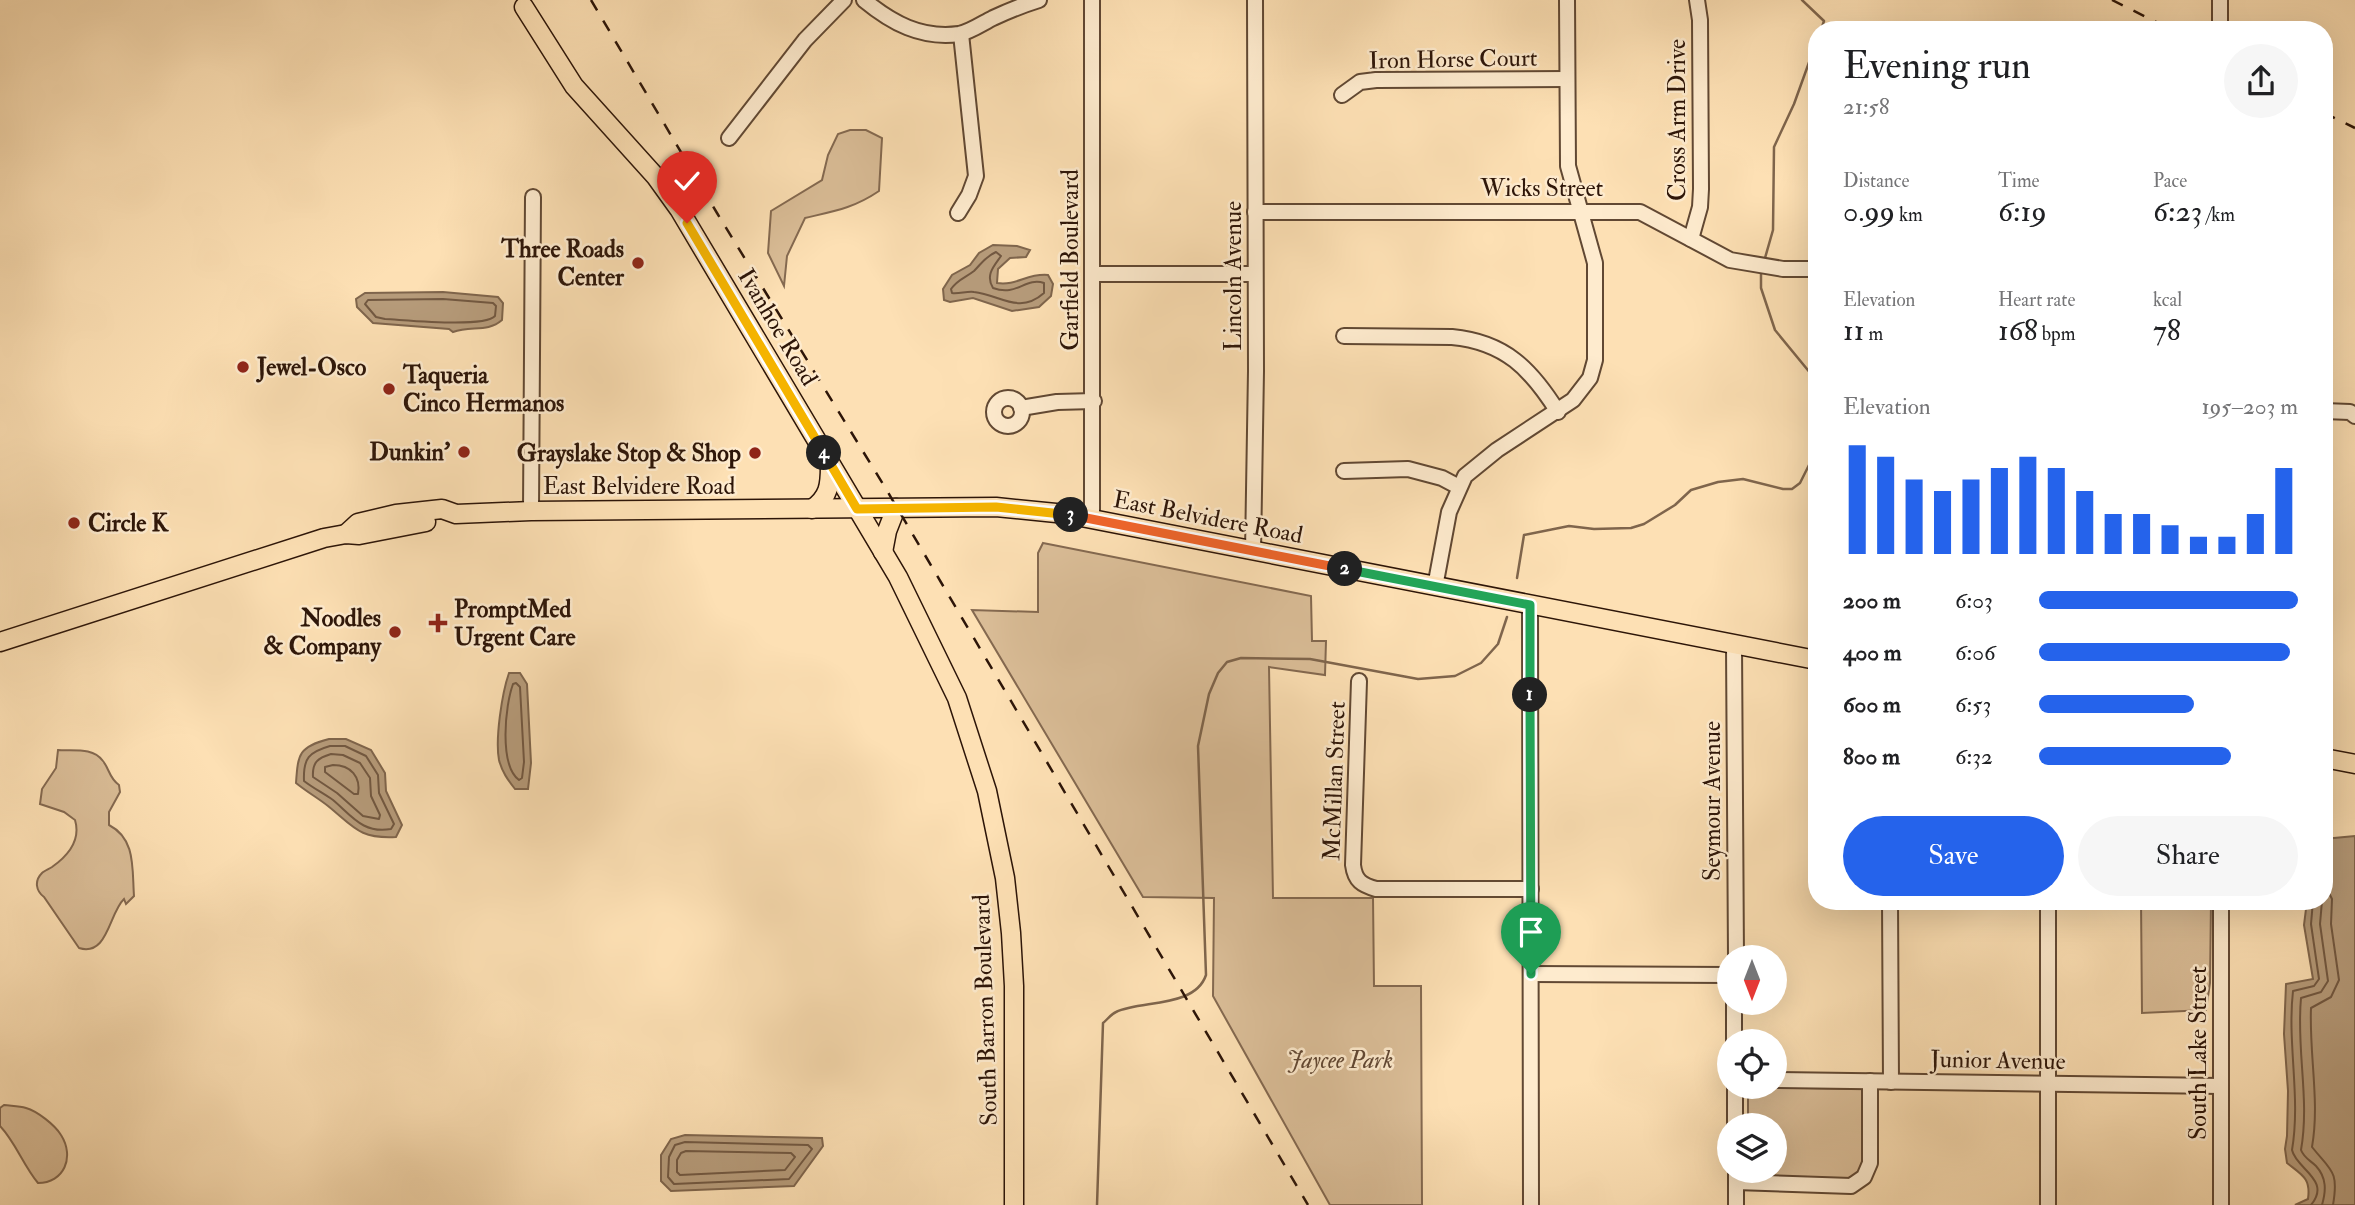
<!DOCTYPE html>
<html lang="en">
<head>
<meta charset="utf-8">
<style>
  :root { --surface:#fff; --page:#f6f6f6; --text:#202124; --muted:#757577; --accent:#2563eb }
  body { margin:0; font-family:"IM FELL Double Pica",serif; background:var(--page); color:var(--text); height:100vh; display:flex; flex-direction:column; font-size:26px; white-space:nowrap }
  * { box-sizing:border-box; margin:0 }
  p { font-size:23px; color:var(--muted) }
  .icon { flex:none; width:38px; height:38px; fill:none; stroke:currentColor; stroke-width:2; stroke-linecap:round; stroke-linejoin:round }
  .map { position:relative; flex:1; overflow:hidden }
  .side { position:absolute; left:1808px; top:21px; width:525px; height:889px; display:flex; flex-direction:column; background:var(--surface); border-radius:28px; box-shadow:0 7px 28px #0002 }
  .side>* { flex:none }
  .needle { width:46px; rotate:180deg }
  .tools { position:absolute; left:1717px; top:945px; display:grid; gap:14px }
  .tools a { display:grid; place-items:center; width:70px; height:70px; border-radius:50%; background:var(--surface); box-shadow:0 7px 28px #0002; font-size:35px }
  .pin { position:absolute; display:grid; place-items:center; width:60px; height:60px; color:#fff; margin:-72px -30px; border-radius:50% 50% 50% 0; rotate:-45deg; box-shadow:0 0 7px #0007 }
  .pin .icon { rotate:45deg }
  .km { position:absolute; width:35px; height:35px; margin:-18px; border-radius:50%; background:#222; color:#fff; font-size:19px; line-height:35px; text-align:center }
  .round { display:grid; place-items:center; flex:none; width:74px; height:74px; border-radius:37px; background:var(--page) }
  .overview { display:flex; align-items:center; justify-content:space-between; height:119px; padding:0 35px }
  h1 { font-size:38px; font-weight:600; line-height:52px }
  .metrics { display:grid; grid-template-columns:repeat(3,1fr); gap:10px; height:119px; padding:7px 35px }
  .metrics div { display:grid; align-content:center }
  .metrics b { font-size:30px; font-weight:600 }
  .metrics small { font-size:19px; font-weight:400 }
  .metrics p { font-size:19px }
  .chart { height:196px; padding:14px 35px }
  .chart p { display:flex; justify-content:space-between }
  .chart svg { width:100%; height:126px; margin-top:7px; stroke:var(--accent); stroke-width:6 }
  .button { display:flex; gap:14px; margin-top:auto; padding:14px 35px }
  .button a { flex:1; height:80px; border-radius:42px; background:var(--accent); color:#fff; font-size:28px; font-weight:600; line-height:80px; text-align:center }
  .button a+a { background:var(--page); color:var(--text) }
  ul { padding:0 35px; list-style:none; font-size:23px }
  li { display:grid; grid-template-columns:112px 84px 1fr; align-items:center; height:52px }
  li i { height:18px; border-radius:9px; background:var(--accent) }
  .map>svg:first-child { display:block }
</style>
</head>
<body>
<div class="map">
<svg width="2355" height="1205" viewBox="0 0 2355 1205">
  <rect width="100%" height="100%" fill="#fde0b4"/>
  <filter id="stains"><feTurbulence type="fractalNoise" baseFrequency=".00286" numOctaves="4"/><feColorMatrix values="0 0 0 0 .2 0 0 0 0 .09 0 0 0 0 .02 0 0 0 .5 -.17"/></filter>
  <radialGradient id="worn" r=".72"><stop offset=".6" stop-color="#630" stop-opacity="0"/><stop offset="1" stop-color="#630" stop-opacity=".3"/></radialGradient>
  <g fill="#dabd97" stroke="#846950" stroke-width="2">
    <path d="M 850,130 L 866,130 L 882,138 L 879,191 C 854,208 835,211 805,218 L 787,256 L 784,286 L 768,253 L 771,211 L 822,180 L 828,155 L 838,134 Z"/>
    <polygon points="1043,543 1311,596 1312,641 1326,641 1325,675 1269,667 1273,898 1373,898 1374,986 1421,986 1422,1205 1330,1205 1213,996 1214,898 1143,897 972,610 1038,612 1038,553"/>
    <path d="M 58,750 C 74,751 93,747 103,761 C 110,770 109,778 119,785 L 120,792 L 109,812 L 109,825 C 136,839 132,868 134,896 L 126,904 L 124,899 C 109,913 108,957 79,948 L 44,897 C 36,891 34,881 42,873 C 44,871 49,869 52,867 C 69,855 81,840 75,820 L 64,812 L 40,804 L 42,789 L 56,768 Z"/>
    <polygon points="2141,901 2211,901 2210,983 2206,1010 2142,1013"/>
    <polygon points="1748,1087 1862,1089 1865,1162 1858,1175 1845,1180 1748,1180 1748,1171 1774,1171 1774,1125 1748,1125"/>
    <path d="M 4,1105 C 11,1106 19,1106 26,1108 C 37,1111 55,1125 61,1135 C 75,1157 64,1183 38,1183 C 23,1165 16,1143 0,1126 L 0,1108 Z"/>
  </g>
  <g fill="#b69b7a" stroke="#7f654c" stroke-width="2">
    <path d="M 993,245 L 1017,246 L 1030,250 L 1026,257 L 1010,258 L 998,269 L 997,283 C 1017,286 1027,273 1048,275 L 1053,284 L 1051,296 L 1039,307 L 1012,311 L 973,298 L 950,302 L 944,300 L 943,289 L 952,275 L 970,265 L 979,253 Z"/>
    <path d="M 443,292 L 498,297 L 503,303 L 502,320 C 487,333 471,325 453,332 L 449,329 L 373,323 L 357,307 L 356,299 L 365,293 Z"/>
    <path d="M 509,673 L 520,673 L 527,684 L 531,763 L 528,789 L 515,789 C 508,780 502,772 499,760 C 495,739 502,693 509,673 Z"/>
    <path d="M 329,739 L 346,739 L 371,750 L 385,773 L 386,791 L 402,825 L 396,837 C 359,839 354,827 328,806 C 318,798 307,792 296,783 C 298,753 299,747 329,739 Z"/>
    <path d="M 2355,836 L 2355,1205 L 2295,1205 L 2308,1199 C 2311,1178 2302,1175 2287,1163 L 2285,1149 L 2287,1136 L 2288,1091 L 2284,1034 L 2286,984 L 2313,979 L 2304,925 L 2307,901 L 2324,901 L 2324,839 Z"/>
    <polygon points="685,1135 822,1138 823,1146 794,1186 671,1191 661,1181 661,1155 671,1139"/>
  </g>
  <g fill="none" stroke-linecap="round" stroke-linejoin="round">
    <g stroke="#725841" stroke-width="2">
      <path d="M 996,252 L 1001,256 C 994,266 985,275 993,288 C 1017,297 1025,277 1044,283 L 1044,293 C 1019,315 1001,295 974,292 C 967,291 959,294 952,293 L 951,289 C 958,279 965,278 974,271 C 982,263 985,257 996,252 Z"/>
      <path d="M 443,299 L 493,303 L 496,306 L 495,316 C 484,328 406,320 385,319 L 376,317 L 365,304 L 368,300 Z"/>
      <path d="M 516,683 L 520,687 L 524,762 L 522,778 L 519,780 C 499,765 505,706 513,684 Z"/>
      <path d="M 330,746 L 345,746 L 366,756 L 378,775 L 379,793 L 394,824 L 391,829 C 363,834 352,816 333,800 C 323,793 313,788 304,781 C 303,758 309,752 330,746 Z"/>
      <path d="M 331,754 L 343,755 L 360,763 L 370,778 L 371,796 L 380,815 L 379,819 L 363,816 L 337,793 L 313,777 C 312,762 318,758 331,754 Z"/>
      <path d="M 333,765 C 351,765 361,777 358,794 L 354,794 L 325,772 L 325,767 Z"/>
      <path d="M 2324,883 L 2332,899 L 2331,924 L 2339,980 L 2331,997 L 2311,1008 C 2309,1054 2320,1102 2312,1147 C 2331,1171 2339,1170 2333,1205"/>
      <polygon points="685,1142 808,1145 812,1149 789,1179 674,1184 668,1177 669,1157 675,1145"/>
      <polygon points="686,1151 791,1153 795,1157 785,1170 680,1175 677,1172 677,1160 681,1153"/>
      <path d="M 2311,1205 C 2332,1180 2296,1169 2292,1150 C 2301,1097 2287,1044 2293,991 L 2314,986 L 2319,979 L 2311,924 L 2313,901"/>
      <path d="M 2322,1205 C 2326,1191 2327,1178 2316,1166 C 2310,1160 2304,1158 2301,1150 C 2310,1099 2296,1049 2301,998 L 2321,992 L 2328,981 L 2320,924 L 2322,901"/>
    </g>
    <g stroke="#7f654c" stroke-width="2.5">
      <polyline points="1802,0 1824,21 1821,30"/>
      <polyline points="1765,258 1773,230 1774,147 1794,104 1816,43"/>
      <polyline points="1761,271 1761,288 1775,330 1816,380"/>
      <polyline points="1517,578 1524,535 1569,526 1594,529 1631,528 1644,524 1675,505 1691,490 1718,482 1743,479 1783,489 1792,489 1800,483 1816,451"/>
      <path d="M 1097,1205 L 1103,1023 C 1107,1020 1111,1014 1116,1012 C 1141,1000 1195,1008 1206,975 L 1198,746 L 1209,694 L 1218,673 L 1227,662 L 1241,658 L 1310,659 L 1418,679 L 1455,676 L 1481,663 L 1498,644 L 1507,617"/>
    </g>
    <g stroke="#614833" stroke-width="18">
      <g id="minor">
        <path d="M 864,0 C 892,23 921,39 959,34 C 970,32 983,23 993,18 C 1008,11 1023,5 1039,0"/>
        <polyline points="2220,0 2220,30"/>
        <polyline points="1342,95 1360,82 1376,80 1567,79"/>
        <polyline points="729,138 805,40 844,0"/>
        <polyline points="1255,212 1640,212 1730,260 1783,269 1816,269"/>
        <polyline points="958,213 969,195 976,176 961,34"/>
        <polyline points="1691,239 1700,207 1701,189 1700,20 1697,0"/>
        <polyline points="1092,274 1255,274"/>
        <path d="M 1344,336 L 1452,337 C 1505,342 1531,369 1558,412"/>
        <circle cx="1008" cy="412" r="14"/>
        <polyline points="1021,408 1057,402 1094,401"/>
        <polyline points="2324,411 2350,412 2355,416"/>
        <polyline points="1344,471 1408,469 1442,478 1459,487"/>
        <polyline points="531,511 533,197"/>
        <polyline points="1092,520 1092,0"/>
        <polyline points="1253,551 1256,371 1255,0"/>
        <polyline points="1435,587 1449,512 1465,476 1497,450 1573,400 1590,378 1595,360 1595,263 1568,166 1567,0"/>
        <polyline points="1530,605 1531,1205"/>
        <polyline points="1734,645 1736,957"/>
        <path d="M 1359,681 L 1353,865 C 1355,881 1362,885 1376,889 L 1531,889"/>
        <polyline points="1890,901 1891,1082"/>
        <polyline points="2221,901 2221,1205"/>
        <polyline points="1531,974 1729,975"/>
        <polyline points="1734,1003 1734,1041"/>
        <polyline points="1774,1080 2221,1086"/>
        <polyline points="1735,1087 1735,1125"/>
        <polyline points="1736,1171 1736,1205"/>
        <polyline points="1736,1182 1851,1186 1864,1177 1870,1163 1870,1081"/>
        <polyline points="2048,1205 2048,901"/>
      </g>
    </g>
    <g stroke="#2d1508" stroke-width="21">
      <g id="major">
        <polyline points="524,7 574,86 656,177 679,209 898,577 957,698 987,791 1005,878 1011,933 1014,986 1014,1205"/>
        <path d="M 812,509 C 829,497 830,485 830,466"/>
        <polyline points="346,534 358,523 396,514 442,509 456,514 531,511 996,507 1066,514 1816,660"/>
        <polyline points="883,552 887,531 896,508"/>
        <polyline points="0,642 324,538 346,534 359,535 426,522"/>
        <polyline points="2324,758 2355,764"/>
      </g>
    </g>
    <use href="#minor" stroke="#feebce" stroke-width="14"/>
    <use href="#major" stroke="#fde0b4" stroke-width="18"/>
    <g stroke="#2d1508" stroke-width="2.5" stroke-dasharray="12 12" stroke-linecap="butt">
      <polyline points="591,0 717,213 886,489 1308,1205"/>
      <polyline points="2112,0 2172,30"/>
      <polyline points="2324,113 2355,128"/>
    </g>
  </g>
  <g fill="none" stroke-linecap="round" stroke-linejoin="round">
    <g stroke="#fff" stroke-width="14">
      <polyline id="split-1" points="1530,695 1531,974"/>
    </g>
    <g stroke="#fff" stroke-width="14">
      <polyline id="split-2" points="1345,569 1530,605 1530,695"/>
    </g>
    <g stroke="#fff" stroke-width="14">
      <polyline id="split-3" points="1071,515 1345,569"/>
    </g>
    <g stroke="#fff" stroke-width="14">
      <polyline id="split-4" points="824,453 857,509 996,507 1071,515"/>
    </g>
    <g stroke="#fff" stroke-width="14">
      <polyline id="split-5" points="687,223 824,453"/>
    </g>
    <use href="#split-1" stroke="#22a559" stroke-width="9"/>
    <use href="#split-2" stroke="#22a559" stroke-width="9"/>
    <use href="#split-3" stroke="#f0652b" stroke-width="9"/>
    <use href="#split-4" stroke="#f5b400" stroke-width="9"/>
    <use href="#split-5" stroke="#f5b400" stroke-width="9"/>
  </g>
  <g fill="#8f2418" stroke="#feebce" stroke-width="2.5">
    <circle cx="638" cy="263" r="7"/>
    <circle cx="243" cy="367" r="7"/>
    <circle cx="389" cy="389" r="7"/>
    <circle cx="464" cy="452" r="7"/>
    <circle cx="755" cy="453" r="7"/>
    <circle cx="74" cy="523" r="7"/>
    <path d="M434.5 612.5h7v7h7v7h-7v7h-7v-7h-7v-7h7z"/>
    <circle cx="395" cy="632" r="7"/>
  </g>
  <g text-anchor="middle" stroke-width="5" stroke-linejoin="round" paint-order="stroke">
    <g font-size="24" fill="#2d1508" stroke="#feebce">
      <text transform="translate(1453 59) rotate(-1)" y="8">Iron Horse Court</text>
      <text transform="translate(1677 120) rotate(-90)" y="8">Cross Arm Drive</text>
      <text x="1542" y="196">Wicks Street</text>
      <text transform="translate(1070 260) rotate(-90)" y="8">Garfield Boulevard</text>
      <text transform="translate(1233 276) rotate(-90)" y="8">Lincoln Avenue</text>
      <text transform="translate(778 327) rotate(59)" y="8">Ivanhoe Road</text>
      <text x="639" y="494">East Belvidere Road</text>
      <text transform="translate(1208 517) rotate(11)" y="8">East Belvidere Road</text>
      <text transform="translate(1334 781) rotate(-88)" y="8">McMillan Street</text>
      <text transform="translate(1712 801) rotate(-90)" y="8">Seymour Avenue</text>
      <text transform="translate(985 1010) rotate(-92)" y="8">South Barron Boulevard</text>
      <text transform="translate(2198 1053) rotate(-90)" y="8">South Lake Street</text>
      <text transform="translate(1998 1060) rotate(1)" y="8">Junior Avenue</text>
    </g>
    <g font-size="24" font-weight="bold" fill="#2d1508" stroke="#feebce" text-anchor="end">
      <text x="624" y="257">Three Roads<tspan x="624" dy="28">Center</tspan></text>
      <text x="257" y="375" text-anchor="start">Jewel-Osco</text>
      <text x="403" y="383" text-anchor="start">Taqueria<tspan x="403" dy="28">Cinco Hermanos</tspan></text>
      <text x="450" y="460">Dunkin'</text>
      <text x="741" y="461">Grayslake Stop &amp; Shop</text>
      <text x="88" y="531" text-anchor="start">Circle K</text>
      <text x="454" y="617" text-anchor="start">PromptMed<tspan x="454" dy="28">Urgent Care</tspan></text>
      <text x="381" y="626">Noodles<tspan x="381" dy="28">&amp; Company</tspan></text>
    </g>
    <g font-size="24" font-style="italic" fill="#614733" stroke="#feebce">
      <text x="1340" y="1068">Jaycee Park</text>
    </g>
  </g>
  <rect width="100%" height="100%" filter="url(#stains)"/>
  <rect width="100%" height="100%" fill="url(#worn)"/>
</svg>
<div class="tools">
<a><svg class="needle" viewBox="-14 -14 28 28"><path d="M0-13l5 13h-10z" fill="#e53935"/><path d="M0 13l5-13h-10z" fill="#757577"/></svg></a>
<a><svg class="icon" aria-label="locate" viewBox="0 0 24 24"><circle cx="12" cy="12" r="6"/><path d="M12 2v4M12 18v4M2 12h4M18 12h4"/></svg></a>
<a><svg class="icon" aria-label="layers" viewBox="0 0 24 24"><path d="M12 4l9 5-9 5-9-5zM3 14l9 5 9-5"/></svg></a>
</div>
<div class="pin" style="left:1531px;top:974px;background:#1e9e55"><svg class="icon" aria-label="arrive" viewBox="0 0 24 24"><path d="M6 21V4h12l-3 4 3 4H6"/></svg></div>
<div class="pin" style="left:687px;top:223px;background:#d93025"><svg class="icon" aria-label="check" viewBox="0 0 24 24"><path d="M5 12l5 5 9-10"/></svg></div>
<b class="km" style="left:1530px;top:695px">1</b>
<b class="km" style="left:1345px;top:569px">2</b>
<b class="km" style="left:1071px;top:515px">3</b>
<b class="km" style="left:824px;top:453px">4</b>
<section class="side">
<div class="overview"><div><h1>Evening run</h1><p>21:58</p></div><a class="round"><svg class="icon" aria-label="share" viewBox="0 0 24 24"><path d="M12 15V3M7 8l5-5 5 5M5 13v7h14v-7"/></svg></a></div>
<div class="metrics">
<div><p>Distance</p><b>0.99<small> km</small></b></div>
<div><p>Time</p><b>6:19</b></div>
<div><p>Pace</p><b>6:23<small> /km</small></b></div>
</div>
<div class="metrics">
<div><p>Elevation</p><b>11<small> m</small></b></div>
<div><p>Heart rate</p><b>168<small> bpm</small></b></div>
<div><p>kcal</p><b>78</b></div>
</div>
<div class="chart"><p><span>Elevation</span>195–203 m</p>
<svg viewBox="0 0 160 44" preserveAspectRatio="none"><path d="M5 44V6M15 44V10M25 44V18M35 44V22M45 44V18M55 44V14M65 44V10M75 44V14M85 44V22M95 44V30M105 44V30M115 44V34M125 44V38M135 44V38M145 44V30M155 44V14"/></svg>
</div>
<ul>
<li><b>200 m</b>6:03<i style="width:100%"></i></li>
<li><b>400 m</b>6:06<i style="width:97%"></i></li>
<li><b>600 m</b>6:53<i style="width:60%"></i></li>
<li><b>800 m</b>6:32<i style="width:74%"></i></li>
</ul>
<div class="button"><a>Save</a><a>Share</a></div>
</section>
</div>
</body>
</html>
